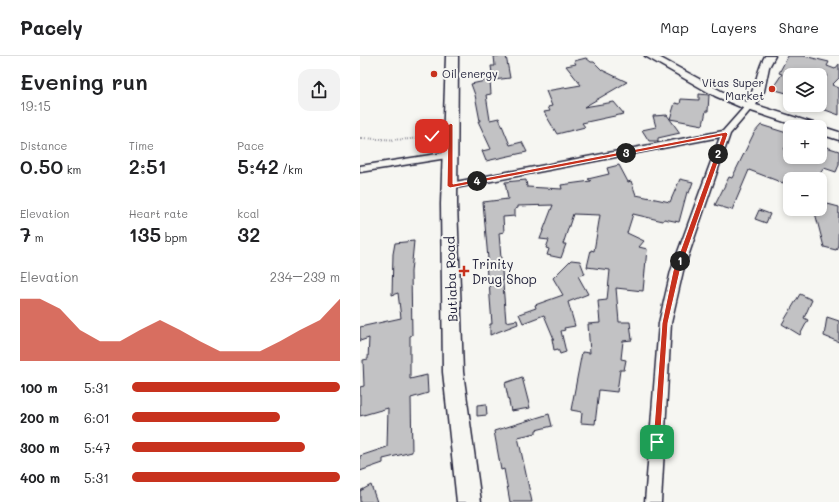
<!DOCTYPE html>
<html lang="en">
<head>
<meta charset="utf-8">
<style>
  :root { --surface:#fff; --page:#f2f2f2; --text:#202124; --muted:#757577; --line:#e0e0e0; --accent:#c8321e }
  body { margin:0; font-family:Mali,sans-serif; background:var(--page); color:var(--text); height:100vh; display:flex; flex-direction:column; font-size:15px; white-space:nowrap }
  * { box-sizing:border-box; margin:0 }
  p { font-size:13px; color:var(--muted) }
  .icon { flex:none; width:22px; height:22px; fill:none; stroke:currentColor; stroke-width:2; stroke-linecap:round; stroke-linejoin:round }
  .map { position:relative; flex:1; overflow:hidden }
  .side { display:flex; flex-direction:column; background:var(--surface); width:360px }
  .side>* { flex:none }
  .controls { position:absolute; left:423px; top:12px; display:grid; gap:8px }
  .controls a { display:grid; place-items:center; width:44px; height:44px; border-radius:8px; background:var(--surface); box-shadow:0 2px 6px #0003; font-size:20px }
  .pin { position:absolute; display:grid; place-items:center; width:34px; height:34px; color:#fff; margin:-17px; border-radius:8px; box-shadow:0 2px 6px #0006 }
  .km { position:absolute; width:20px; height:20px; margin:-10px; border-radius:50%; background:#222; color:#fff; font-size:11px; line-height:20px; text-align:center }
  .round { display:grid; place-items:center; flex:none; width:42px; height:42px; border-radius:12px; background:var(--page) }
  .summary { display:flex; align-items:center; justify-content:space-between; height:68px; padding:0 20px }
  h1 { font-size:22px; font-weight:600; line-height:30px }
  .figures { display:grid; grid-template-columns:repeat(3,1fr); gap:6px; height:68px; padding:4px 20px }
  .figures div { display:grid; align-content:center }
  .figures b { font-size:20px; font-weight:600 }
  .figures small { font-size:11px; font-weight:400 }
  .figures p { font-size:11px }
  .chart { height:112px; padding:8px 20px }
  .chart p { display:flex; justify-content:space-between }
  .chart svg { width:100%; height:72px; margin-top:4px; fill:var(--accent); opacity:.7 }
  ul { padding:0 20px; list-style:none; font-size:13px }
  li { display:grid; grid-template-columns:64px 48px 1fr; align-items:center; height:30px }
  li i { height:10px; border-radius:5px; background:var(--accent) }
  header { display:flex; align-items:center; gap:24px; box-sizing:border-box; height:56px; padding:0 20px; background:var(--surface); border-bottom:1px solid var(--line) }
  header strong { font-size:19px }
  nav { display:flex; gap:22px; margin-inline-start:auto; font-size:14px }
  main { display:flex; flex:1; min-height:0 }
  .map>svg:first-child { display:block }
</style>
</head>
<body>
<header>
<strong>Pacely</strong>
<nav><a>Map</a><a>Layers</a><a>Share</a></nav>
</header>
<main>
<section class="side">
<div class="summary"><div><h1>Evening run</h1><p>19:15</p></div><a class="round"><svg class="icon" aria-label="share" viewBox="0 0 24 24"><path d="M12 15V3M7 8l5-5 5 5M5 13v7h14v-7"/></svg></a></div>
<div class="figures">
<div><p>Distance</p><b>0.50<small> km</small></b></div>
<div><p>Time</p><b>2:51</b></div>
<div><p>Pace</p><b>5:42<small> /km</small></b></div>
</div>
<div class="figures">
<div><p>Elevation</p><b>7<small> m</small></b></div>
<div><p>Heart rate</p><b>135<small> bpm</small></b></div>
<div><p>kcal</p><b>32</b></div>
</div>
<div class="chart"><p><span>Elevation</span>234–239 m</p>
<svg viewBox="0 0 160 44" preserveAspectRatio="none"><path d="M0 44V6L10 6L20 12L30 25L40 32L50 32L60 25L70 19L80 25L90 32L100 38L110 38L120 38L130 32L140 25L150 19L160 6V44z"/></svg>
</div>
<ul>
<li><b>100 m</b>5:31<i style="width:100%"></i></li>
<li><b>200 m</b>6:01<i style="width:71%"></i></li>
<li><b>300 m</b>5:47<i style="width:83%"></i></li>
<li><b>400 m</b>5:31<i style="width:100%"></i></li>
</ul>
</section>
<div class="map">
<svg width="479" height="446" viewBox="0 0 479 446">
  <rect width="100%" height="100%" fill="#f6f6f2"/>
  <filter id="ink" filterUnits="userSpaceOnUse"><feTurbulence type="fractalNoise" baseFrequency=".025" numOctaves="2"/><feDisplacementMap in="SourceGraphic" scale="8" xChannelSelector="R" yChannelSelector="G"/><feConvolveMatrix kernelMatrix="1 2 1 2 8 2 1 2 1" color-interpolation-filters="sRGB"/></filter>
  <g filter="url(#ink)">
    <g fill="#c2c2c4" stroke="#22223b">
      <polygon points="134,0 146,0 150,22 133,24 131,10 135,10"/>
      <polygon points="428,0 444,0 469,6 467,10 475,13 479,8 479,22 472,29 479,32 479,59 460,52 460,25 461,26 468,19 430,19 430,38 412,33 422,18 419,17"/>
      <polygon points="226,2 231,6 234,6 242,14 267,26 224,51 254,46 264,58 222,67 225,71 197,78 184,56 190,55 188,51 192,50 186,35 221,29 206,10 216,8 214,5"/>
      <polygon points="130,24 131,38 126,39 130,64 139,62 150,89 162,86 167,96 126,105 122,95 131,93 118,65 120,65 115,39 111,28"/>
      <polygon points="339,38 349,39 348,55 346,55 343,69 310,63 315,47 320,48 321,43 339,44"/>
      <polygon points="307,59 320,77 298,82 298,85 289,85 282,74 296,71 293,60"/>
      <polygon points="401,69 430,78 430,84 424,93 430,96 430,101 460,101 460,89 479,95 479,109 476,116 464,112 456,123 448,123 438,118 435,123 425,123 423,127 389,114 372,154 355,149 369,121 372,122 394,77"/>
      <polygon points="259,109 268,126 271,125 276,139 310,146 320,123 333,126 329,137 327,136 319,166 304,163 303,165 273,158 267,177 284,185 279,191 287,193 283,235 256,232 259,266 270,266 272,284 263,285 261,303 266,304 264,314 260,314 257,336 239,334 235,368 221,367 222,356 211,354 222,296 230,297 228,268 240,267 238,245 247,244 250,214 227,211 231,194 234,195 240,159 213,158 203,188 206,188 201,202 187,199 189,193 186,192 189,184 180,183 193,149 158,150 158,152 155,153 155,160 143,161 144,176 139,177 146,266 157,264 158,268 130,279 130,268 132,268 130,242 129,220 127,221 126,204 128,203 123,146 148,143 145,126 166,124 167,131 202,133 201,129 231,125 228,123 249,118 247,112"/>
      <polygon points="460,146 479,151 478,189 476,194 464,191 454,153 460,153"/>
      <polygon points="399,154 410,158 406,167 395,163"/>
      <polygon points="54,185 51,216 52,279 50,280 50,323 67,319 68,337 51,342 52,396 23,403 23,407 0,415 0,400 27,391 28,352 0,360 0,331 4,330 3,304 8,303 9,282 0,285 0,271 41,262 38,237 32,239 33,198 35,187"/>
      <polygon points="211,204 220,205 225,218 218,220 228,238 208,246 215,270 204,272 205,274 201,275 206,296 200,298 198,293 194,294 192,283 194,283 184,259 163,267 159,258 176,252 175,249 203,239 193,222"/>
      <polygon points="440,238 452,244 444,262 448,264 440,279 422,268"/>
      <polygon points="467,261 479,265 479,286 464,280"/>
      <polygon points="162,321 170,352 151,355 145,327"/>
      <polygon points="126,348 127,359 117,360 117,349"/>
      <polygon points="189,358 192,370 176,374 176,377 158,381 172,446 150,446 144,413 141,414 134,375"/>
      <polygon points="11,429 17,446 0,446 0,435"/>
    </g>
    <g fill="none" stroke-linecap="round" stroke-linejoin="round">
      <g stroke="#22223b" stroke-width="3">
        <g id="minor">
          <polygon points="389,48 393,51 370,78 323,215 311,267 301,446 285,446 299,267 311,215 360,81 90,133 85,130 90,127 363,75 386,49"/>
          <polygon points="90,96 93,97 95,99 93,101 0,116 0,110"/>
        </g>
      </g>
      <g stroke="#22223b" stroke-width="3">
        <path id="tertiary" d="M 285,0 L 297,0 L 363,36 L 387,46 C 397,30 396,16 405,0 L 415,0 L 409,11 L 404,35 L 396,49 L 456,68 L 458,71 L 460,70 L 479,76 L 479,84 L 460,78 L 460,71 L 440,71 L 385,53 L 355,40 Z"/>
      </g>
      <g stroke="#22223b" stroke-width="3">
        <polygon id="secondary" points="86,0 98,0 97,148 103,316 121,446 97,446 83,316 81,148"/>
      </g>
      <path stroke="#22223b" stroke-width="2" stroke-dasharray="0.5 2" stroke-linecap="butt" d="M 0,82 C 26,83 54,87 78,76"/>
      <use href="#minor" fill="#f6f6f2" fill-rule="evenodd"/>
      <use href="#tertiary" fill="#f6f6f2" fill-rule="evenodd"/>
      <use href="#secondary" fill="#f6f6f2" fill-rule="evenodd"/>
    </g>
  </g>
  <polygon fill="#c8321e" stroke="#fff" points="91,67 93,69 93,128 366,76 368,78 320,215 308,267 300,389 297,390 294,389 293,386 302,267 313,215 362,80 90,132 87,130 88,72 74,81 70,80"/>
  <g fill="#c8321e" stroke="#f6f6f2" stroke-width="1.5">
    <circle cx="74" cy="18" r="4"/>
    <circle cx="412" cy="33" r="4"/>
    <path d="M102 209h4v4h4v4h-4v4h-4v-4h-4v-4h4z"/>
  </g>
  <g text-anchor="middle" stroke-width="4" stroke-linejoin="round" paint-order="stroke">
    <g font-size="11" fill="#22223b" stroke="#f6f6f2" text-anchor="start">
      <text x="82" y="22">Oil energy</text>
      <text x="404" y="31" text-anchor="end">Vitas Super<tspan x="404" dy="13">Market</tspan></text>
    </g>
    <g font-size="13" fill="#22223b" stroke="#f6f6f2" text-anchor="start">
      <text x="112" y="213">Trinity<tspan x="112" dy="15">Drug Shop</tspan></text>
    </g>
    <g font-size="13" fill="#22223b" stroke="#f6f6f2">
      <text transform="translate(91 223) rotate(-92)" y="5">Butiaba Road</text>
    </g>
  </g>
</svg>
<div class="controls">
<a><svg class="icon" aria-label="layers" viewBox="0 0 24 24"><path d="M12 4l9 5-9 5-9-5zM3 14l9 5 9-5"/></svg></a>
<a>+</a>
<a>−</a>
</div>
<div class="pin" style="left:297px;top:386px;background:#1e9e55"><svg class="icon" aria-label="arrive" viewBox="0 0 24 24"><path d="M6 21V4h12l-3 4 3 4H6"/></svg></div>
<div class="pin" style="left:72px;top:80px;background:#d93025"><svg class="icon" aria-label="check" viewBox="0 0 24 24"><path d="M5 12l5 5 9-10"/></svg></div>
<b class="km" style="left:320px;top:205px">1</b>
<b class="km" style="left:358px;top:98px">2</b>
<b class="km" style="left:266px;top:97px">3</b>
<b class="km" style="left:117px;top:125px">4</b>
</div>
</main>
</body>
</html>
